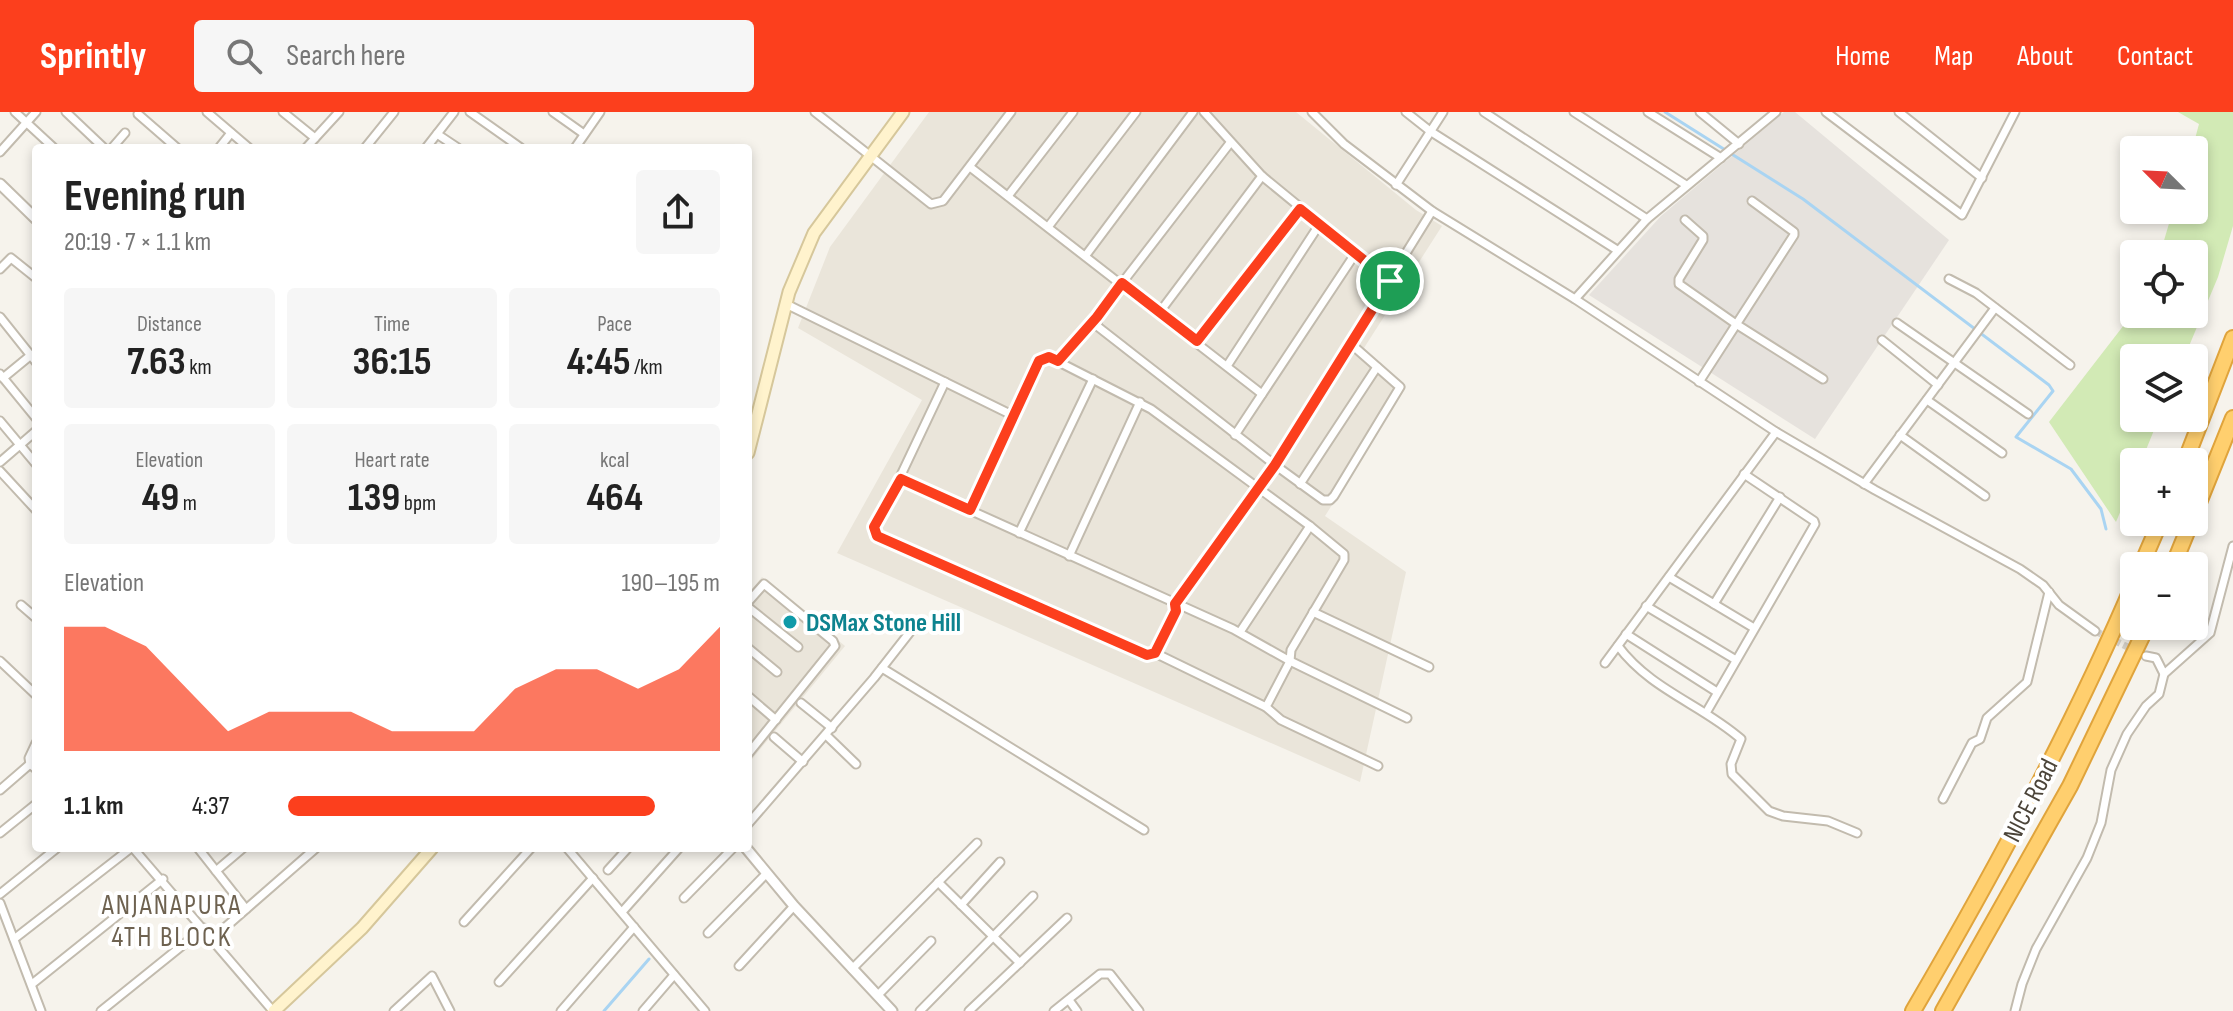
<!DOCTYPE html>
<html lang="en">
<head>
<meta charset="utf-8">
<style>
  :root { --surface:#fff; --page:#f6f6f6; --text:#222; --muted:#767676; --accent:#fc3f1d }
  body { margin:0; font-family:"Sofia Sans Condensed",sans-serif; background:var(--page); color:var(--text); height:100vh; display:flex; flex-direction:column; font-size:30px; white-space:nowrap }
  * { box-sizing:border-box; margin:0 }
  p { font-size:26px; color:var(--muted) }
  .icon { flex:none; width:44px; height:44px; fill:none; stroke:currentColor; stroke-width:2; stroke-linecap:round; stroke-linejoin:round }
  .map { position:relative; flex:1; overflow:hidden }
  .side { position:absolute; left:32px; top:32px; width:720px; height:708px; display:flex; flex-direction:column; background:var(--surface); border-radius:8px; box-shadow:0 4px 12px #0003 }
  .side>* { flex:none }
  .needle { width:52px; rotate:294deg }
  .controls { position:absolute; left:2120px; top:24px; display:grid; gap:16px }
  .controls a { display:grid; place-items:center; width:88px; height:88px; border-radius:8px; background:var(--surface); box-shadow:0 4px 12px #0003; font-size:40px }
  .pin { position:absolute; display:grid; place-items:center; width:68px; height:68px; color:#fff; margin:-34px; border:4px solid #fff; border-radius:50%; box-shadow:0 2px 8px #0007 }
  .round { display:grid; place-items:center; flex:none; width:84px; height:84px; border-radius:8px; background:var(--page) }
  .overview { display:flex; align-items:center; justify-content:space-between; height:136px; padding:0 32px }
  h1 { font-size:44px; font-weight:700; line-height:60px }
  .stats { display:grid; grid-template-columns:repeat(3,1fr); gap:12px; height:136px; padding:8px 32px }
  .stats div { display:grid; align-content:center; border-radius:8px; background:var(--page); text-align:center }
  .stats b { font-size:40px; font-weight:700 }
  .stats small { font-size:22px; font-weight:400 }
  .stats p { font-size:22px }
  .chart { height:224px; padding:16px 32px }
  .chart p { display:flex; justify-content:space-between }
  .chart svg { width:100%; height:144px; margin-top:8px; fill:var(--accent); opacity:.7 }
  ul { padding:0 32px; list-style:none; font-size:26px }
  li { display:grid; grid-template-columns:128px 96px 1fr; align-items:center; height:60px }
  li i { height:20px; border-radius:10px; background:var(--accent) }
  header { display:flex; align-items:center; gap:48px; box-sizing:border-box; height:112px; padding:0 40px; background:var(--accent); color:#fff }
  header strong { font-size:38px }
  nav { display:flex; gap:44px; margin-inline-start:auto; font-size:28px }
  .search { width:560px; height:72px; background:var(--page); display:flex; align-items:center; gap:20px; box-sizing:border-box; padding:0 28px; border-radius:8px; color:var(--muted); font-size:30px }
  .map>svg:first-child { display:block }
</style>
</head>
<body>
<header>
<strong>Sprintly</strong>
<div class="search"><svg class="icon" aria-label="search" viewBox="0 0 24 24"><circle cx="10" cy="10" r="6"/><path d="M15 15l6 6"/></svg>Search here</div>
<nav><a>Home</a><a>Map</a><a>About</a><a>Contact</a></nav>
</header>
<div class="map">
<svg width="2233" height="899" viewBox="0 0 2233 899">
  <rect width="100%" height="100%" fill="#f6f3ec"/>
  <g fill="#eae5da">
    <polygon points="929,0 1296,0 1416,98 1442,114 1364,236 1405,277 1325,404 1406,460 1360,670 837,441 922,288 798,216 830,135"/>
    <polygon points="762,465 845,534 748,652 748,482"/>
  </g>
  <polygon fill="#e6e2dd" points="1784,0 1795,0 1949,128 1815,327 1589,183 1661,104"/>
  <polygon fill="#d2eab5" points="2178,0 2233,0 2233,114 2218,165 2184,246 2134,246 2134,306 2159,306 2141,350 2134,350 2134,367 2116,410 2049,310 2134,200 2194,202 2194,142 2160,142 2173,98 2194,98 2194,38 2192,38 2199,12"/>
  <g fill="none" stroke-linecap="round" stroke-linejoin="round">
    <g stroke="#a9d4f2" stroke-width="3">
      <polyline points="1665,0 1803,87 2049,273 2053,279 2016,325 2071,357 2101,397 2106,417"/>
      <polyline points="604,899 649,847"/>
    </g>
    <polyline stroke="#d4d0c8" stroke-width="7" stroke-dasharray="7 3.5" stroke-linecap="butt" points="2095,519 2146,544"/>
    <g stroke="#c2bbae" stroke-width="11">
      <g id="minor">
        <polyline points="15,0 54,36"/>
        <polyline points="66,0 104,36"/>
        <polyline points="207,0 249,36"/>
        <polyline points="283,0 315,26"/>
        <polyline points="470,0 521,36"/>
        <polyline points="553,0 584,22"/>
        <polyline points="815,0 931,92 943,89 1011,0"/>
        <polyline points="1204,0 1262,64 1390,169"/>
        <polyline points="1312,0 1344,32 1432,99 1575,187 1776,320 1875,378 2020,457 2043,473 2059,493 2095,519"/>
        <polyline points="1406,0 1430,19 1617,138"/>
        <polyline points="1484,0 1647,107"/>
        <polyline points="1574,0 1686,73"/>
        <polyline points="1648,0 1721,46"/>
        <polyline points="1700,0 1739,32"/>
        <polyline points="1826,0 1962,103 2015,0"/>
        <polyline points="1899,0 1982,66"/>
        <polyline points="138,2 177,36"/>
        <polyline points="437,22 458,36"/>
        <polyline points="1230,31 1099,201 1097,214 1275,353 1432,99"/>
        <polyline points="112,36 125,21"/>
        <polyline points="219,36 231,21"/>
        <polyline points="306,36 339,0"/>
        <polyline points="365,36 394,0"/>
        <polyline points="426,36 454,0"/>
        <polyline points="575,36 600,0"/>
        <polyline points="0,40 36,0"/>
        <polyline points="970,55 1262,282"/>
        <polyline points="1396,73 1443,0"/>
        <polyline points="1008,84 1073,0"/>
        <polyline points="1685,108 1703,124 1703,128 1679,167 1679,172 1736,212 1823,267"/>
        <polyline points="1048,115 1136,0"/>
        <polyline points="1086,143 1193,0"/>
        <polyline points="0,157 11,146 36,166"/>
        <polyline points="1949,167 1976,181 2070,253"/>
        <polyline points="1575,187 1647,107 1776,0"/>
        <polyline points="786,192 1014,304"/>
        <polyline points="1159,201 1262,64"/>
        <polyline points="0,205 36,250"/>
        <polyline points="1897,211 2028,302"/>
        <polyline points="1882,228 1938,273"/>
        <polyline points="1197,229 1300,97"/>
        <polyline points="1058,249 1096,206"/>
        <polyline points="1227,254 1319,113"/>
        <polyline points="0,262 36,306"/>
        <polyline points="3,266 31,243"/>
        <polyline points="945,270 874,420 877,424 1151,543 1155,541 1176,499 1175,492 1275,353 1323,388 1330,388 1334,384 1400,275 1351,232"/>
        <polyline points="1699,270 1794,123 1794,120 1752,89"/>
        <polyline points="1927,288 2002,341"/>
        <polyline points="0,309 36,352"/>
        <polyline points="1235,323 1355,142"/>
        <polyline points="1900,323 1985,384"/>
        <polyline points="0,350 36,319"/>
        <polyline points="0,359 36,398"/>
        <polyline points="901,367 1233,517 1290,549 1407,606"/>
        <polyline points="1300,372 1377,255"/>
        <polyline points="1864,372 1995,196"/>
        <polyline points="970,398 1039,249 1049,245 1151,297 1310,414 1344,442 1344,448 1291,538 1290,549 1266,595"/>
        <polyline points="1019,421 1093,267"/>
        <polyline points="1069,444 1140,290"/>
        <polyline points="1669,465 1754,516"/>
        <polyline points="748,490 764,472 833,529 835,534 748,642"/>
        <polyline points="1714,492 1780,385"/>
        <polyline points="21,493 36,506"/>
        <polyline points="1646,494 1736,548"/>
        <polyline points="748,495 798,535"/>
        <polyline points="1313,500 1429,555"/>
        <polyline points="1240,520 1310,414"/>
        <polyline points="1626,522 1717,580"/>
        <path d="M 1618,534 C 1651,578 1701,592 1741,627 L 1731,652 L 1732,662 L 1769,699 L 1783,704 L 1828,709 L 1857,721"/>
        <polyline points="748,536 777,560"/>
        <polyline points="1155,541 1266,595 1281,608 1378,654"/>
        <polyline points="0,549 36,583"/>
        <polyline points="1605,551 1776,320"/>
        <polyline points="882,556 1144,718"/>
        <polyline points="2164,562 2210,521 2233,434"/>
        <polyline points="748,584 776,608"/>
        <polyline points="801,591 832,616"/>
        <polyline points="1706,601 1815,412 1814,409 1744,362"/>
        <polyline points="826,623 856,652"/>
        <polyline points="774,625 803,650"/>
        <polyline points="36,631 29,646 30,652 36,657"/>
        <polyline points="0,678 30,652"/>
        <polyline points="1943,687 1972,631 1980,627 1987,606 2027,570 2049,480"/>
        <polyline points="748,712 874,566 910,520"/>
        <polyline points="0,721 36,692"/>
        <polyline points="133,736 273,899"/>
        <polyline points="198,736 246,797"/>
        <polyline points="567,736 705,899"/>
        <polyline points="608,758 628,736"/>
        <polyline points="216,759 243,736"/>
        <polyline points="938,770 1020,851"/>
        <polyline points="0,782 57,736"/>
        <polyline points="684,786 733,736"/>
        <polyline points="0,791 41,899"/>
        <polyline points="961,793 1000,750"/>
        <polyline points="622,800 679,736"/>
        <polyline points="464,810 531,736"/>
        <polyline points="708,821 767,761"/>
        <polyline points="213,826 316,736"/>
        <polyline points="14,827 131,736"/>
        <polyline points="739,854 794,794"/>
        <polyline points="852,857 977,731"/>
        <polyline points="499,870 593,766"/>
        <polyline points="32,872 163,767"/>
        <polyline points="878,883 931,829"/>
        <polyline points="1069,888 1077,899"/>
        <polyline points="101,899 204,816"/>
        <polyline points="394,899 432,864 450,899"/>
        <polyline points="561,899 634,815"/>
        <polyline points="643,899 674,863"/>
        <polyline points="920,899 1033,784"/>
        <polyline points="969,899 1067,806"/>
        <polyline points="1054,899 1100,862 1110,862 1139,899"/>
        <polyline points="2015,899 2022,872 2036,837 2087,746 2101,711 2111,658 2127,622 2146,594 2159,582 2164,562 2156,546 2146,544"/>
      </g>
    </g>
    <g stroke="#c2bbae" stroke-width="13">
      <g id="tertiary">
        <polyline points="0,72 36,107"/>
        <polyline points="746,736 794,794 892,899"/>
      </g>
    </g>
    <g stroke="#d6c79b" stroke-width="15">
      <g id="secondary">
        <polyline points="748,341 789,180 814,121 903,0"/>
        <polyline points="274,899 362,816 432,736"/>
      </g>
    </g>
    <g stroke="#e0a43c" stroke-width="18">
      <g id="motorway">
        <polyline points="2185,350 2233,226"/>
        <polyline points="2194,403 2233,306"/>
        <polyline points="2141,454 2160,410"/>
        <polyline points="2173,454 2191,410"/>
        <path d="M 1913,899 C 1994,761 2071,619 2134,471"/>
        <polyline points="1943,899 2070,674 2147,514"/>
      </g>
    </g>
    <use href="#minor" stroke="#fff" stroke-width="7"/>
    <use href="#tertiary" stroke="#fff" stroke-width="9"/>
    <use href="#secondary" stroke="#fff3cd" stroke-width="11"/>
    <use href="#motorway" stroke="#ffcf6e" stroke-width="14"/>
  </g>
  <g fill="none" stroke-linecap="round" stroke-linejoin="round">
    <g stroke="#fff" stroke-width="16">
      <polygon id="route" points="1300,97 1390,169 1275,353 1175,492 1176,499 1155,541 1147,543 877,424 874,415 901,367 970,398 1039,249 1049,245 1058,249 1097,205 1122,171 1197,229"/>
    </g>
    <use href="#route" stroke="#fc3f1d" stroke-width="10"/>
  </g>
  <circle fill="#0f9aa8" stroke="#fff" stroke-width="3" cx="790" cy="510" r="8"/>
  <g text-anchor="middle" stroke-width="8" stroke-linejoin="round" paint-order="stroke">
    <g font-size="26" font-weight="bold" fill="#0d838f" stroke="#fff" text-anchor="start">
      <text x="806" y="519">DSMax Stone Hill</text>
    </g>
    <g font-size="26" fill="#4b4439" stroke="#fff">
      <text transform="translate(2030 688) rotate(-63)" y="9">NICE Road</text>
    </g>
    <g font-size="28" letter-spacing="2" fill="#6e6250" stroke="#fff">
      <text x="172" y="802">ANJANAPURA<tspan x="172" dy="32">4TH BLOCK</tspan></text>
    </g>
  </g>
</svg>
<div class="controls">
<a><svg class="needle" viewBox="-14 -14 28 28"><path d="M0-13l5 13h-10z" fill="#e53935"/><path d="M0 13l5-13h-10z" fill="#767676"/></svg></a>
<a><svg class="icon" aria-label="locate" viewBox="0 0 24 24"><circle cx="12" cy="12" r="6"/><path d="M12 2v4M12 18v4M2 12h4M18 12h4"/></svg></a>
<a><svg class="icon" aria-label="layers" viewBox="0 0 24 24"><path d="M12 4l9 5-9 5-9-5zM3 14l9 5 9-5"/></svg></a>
<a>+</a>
<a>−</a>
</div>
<div class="pin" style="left:1390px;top:169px;background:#1e9e55"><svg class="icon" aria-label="arrive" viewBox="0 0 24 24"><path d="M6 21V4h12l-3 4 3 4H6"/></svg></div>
<section class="side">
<div class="overview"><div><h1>Evening run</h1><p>20:19 · 7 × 1.1 km</p></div><a class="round"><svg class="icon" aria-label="share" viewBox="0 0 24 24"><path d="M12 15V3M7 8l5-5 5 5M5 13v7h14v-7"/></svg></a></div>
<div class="stats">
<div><p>Distance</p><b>7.63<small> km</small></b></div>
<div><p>Time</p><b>36:15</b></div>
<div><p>Pace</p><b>4:45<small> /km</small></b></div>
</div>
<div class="stats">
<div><p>Elevation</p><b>49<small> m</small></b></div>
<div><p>Heart rate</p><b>139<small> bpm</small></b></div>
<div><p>kcal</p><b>464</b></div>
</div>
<div class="chart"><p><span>Elevation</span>190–195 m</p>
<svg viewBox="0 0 160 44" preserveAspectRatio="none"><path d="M0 44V6L10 6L20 12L30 25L40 38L50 32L60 32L70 32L80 38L90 38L100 38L110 25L120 19L130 19L140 25L150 19L160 6V44z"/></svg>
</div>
<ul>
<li><b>1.1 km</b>4:37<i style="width:85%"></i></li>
</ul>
</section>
</div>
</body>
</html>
